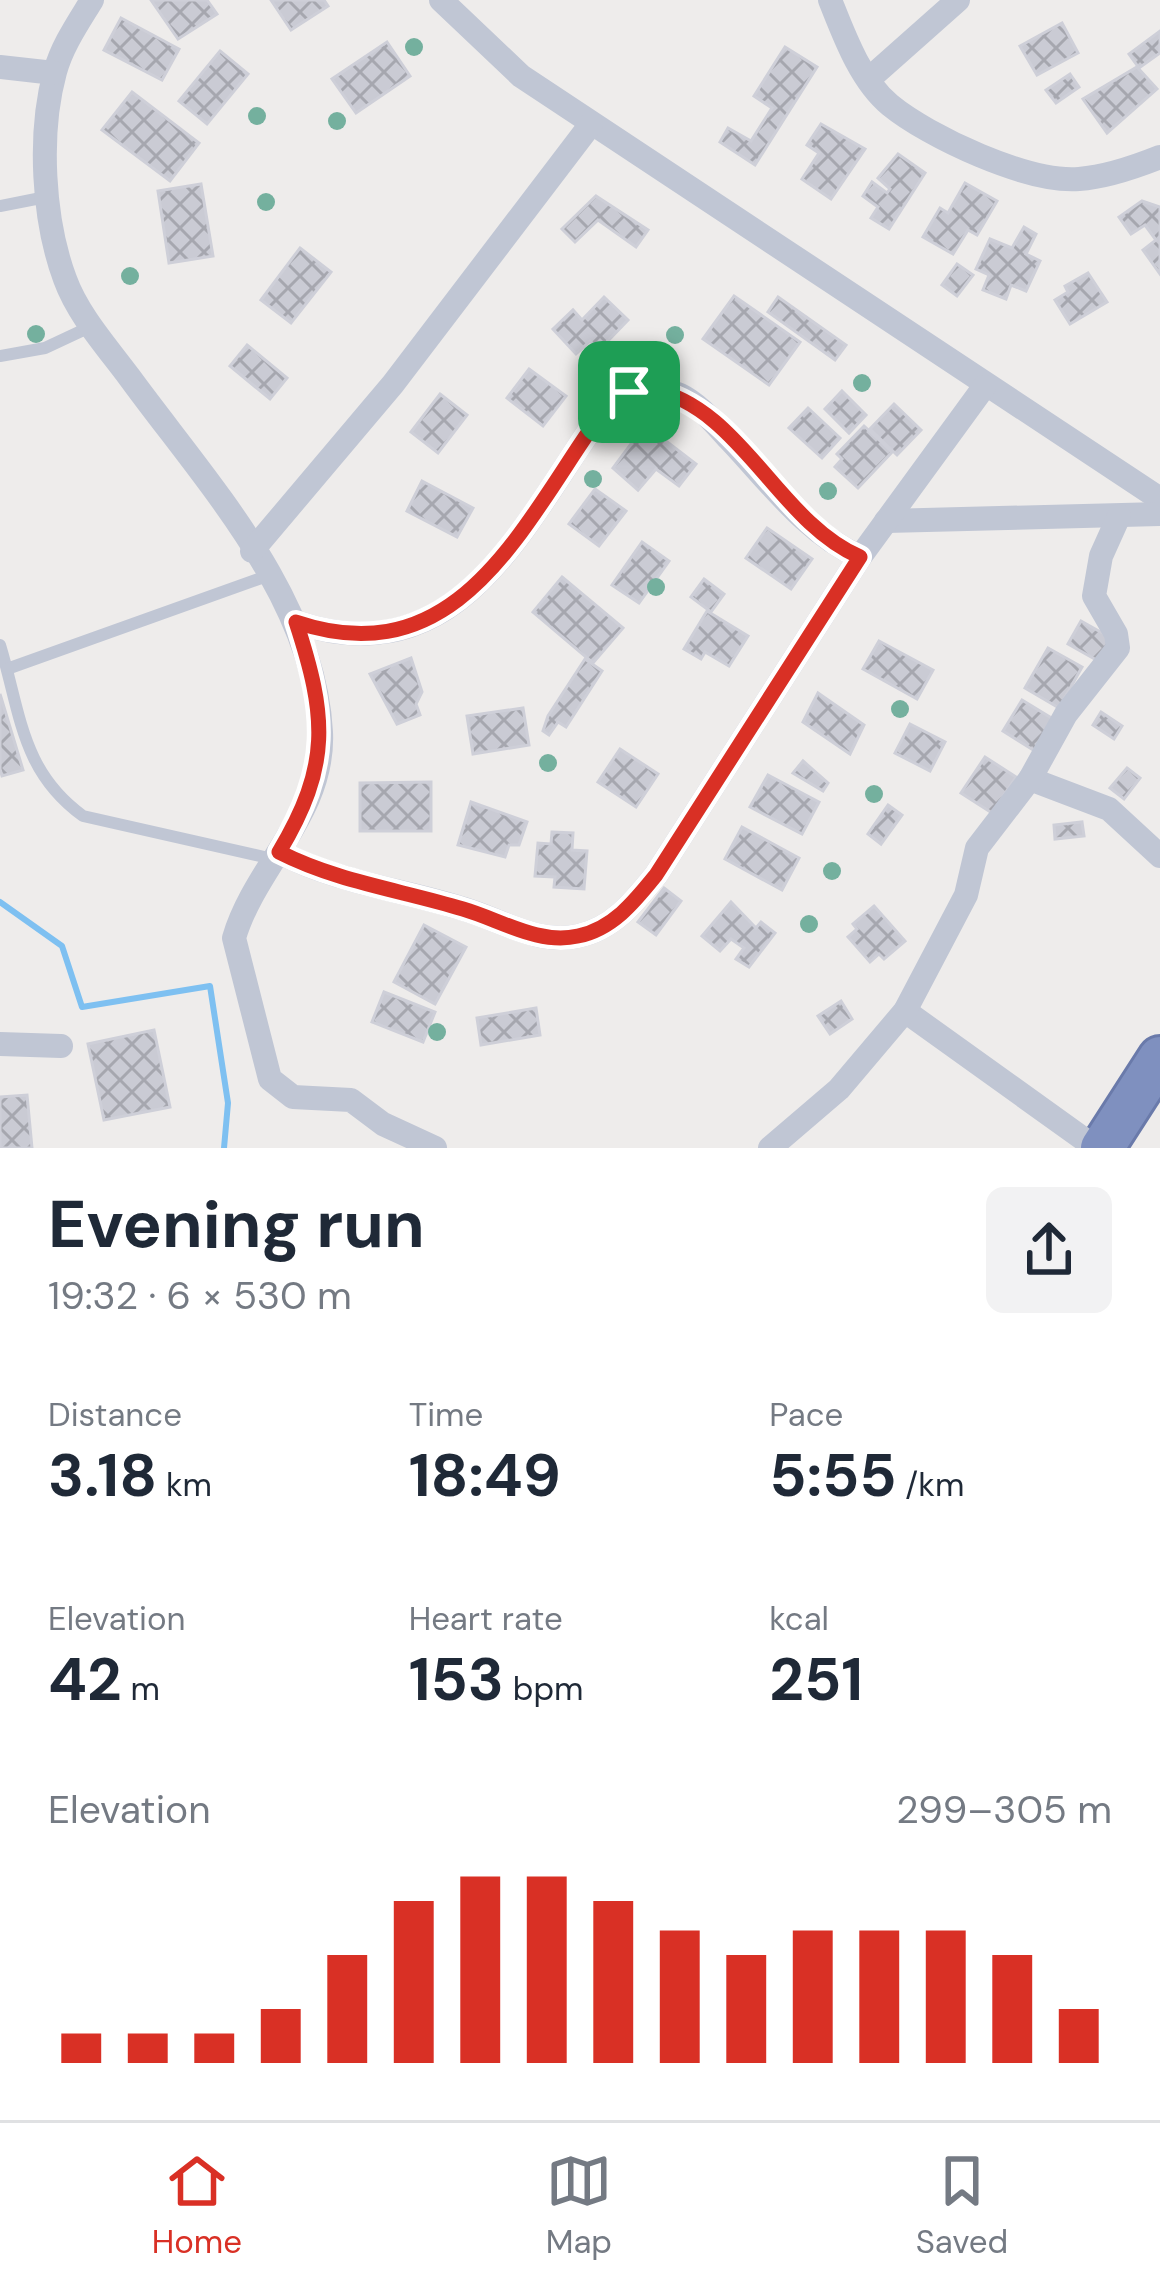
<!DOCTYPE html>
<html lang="en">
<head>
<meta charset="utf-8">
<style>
  :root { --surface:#fff; --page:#f2f2f3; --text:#1f2937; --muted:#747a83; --line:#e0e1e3; --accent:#d93025 }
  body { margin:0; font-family:"DM Sans",sans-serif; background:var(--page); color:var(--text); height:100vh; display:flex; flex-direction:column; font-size:45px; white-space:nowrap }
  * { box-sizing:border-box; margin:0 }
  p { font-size:39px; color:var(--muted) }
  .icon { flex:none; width:66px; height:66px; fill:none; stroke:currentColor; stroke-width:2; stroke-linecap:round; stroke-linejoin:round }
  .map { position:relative; height:1148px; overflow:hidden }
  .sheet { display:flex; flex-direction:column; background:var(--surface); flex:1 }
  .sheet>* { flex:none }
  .pin { position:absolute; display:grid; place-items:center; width:102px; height:102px; color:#fff; margin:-51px; border-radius:24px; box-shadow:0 6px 18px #0006 }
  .round { display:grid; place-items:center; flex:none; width:126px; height:126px; border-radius:18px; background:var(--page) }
  .headline { display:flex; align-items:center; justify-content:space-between; height:204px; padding:0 48px }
  h1 { font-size:66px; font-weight:700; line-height:90px }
  .stats { display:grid; grid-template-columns:repeat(3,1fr); gap:18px; height:204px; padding:12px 48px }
  .stats div { display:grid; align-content:center }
  .stats b { font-size:60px; font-weight:700 }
  .stats small { font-size:33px; font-weight:400 }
  .stats p { font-size:33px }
  .chart { height:336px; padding:24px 48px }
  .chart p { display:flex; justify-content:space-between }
  .chart svg { width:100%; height:216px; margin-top:12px; stroke:var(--accent); stroke-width:6 }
  .tabs { display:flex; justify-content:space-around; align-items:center; height:168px; border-top:3px solid var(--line); background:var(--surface); font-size:33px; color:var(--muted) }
  .tabs a { display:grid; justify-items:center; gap:6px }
  .tabs .current { color:var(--accent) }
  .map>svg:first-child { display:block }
</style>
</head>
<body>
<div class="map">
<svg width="1160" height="1148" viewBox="0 0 1160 1148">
  <defs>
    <pattern id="building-cross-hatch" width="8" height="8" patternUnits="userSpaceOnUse" patternTransform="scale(3)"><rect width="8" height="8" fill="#cacbd4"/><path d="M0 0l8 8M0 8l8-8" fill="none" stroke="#a6a7af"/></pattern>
  </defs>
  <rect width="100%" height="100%" fill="#eeeceb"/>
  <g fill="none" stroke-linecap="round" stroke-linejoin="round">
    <polyline stroke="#7ec0f1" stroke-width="6" points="0,902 62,946 82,1007 210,986 228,1103 224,1148"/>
  </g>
  <g fill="url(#building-cross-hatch)" stroke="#cecfd8" stroke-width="3">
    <polygon points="151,0 207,0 217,14 178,39"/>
    <polygon points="271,0 324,0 328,6 291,30"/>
    <polygon points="121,18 179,49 162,80 104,50"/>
    <polygon points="1062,23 1078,53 1037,75 1020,46"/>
    <polygon points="1160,31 1160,53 1139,68 1129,54"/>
    <polygon points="387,42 410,76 356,113 332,79"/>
    <polygon points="785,47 817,67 755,165 720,142 728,128 751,141 772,108 754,96"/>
    <polygon points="220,51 248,74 207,124 179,101"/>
    <polygon points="1137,67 1157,89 1107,133 1083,99"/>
    <polygon points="1070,74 1079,87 1056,103 1046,90"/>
    <polygon points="132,92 199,143 170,181 102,130"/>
    <polygon points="821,124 865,149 831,199 802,179 819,153 807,145"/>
    <polygon points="898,154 925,173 889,229 871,218 878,207 863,196 872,182 887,193 890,189 878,178"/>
    <polygon points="965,183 997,201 977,235 968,230 953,254 923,237 940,208 948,213"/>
    <polygon points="201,184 213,256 169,263 158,191"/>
    <polygon points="596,196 648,230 636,247 598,220 575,242 562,229"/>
    <polygon points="1142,201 1160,207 1160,274 1143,250 1156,240 1145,225 1131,234 1119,217"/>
    <polygon points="1024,227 1036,234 1026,254 1040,261 1026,291 1011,285 1006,299 983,290 989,275 976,269 990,239 1012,248"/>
    <polygon points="300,248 331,272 291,323 261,300"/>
    <polygon points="957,264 973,275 957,296 942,285"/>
    <polygon points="1088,273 1107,302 1070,324 1055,300 1068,292 1065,286"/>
    <polygon points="734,296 800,342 769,385 703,339"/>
    <polygon points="604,297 628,320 599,350 590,341 576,354 553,329 573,310 582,320"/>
    <polygon points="778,297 846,345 835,360 768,312"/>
    <polygon points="247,345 287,378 270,399 230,366"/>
    <polygon points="529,369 566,396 543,426 507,398"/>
    <polygon points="842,391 866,415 849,433 825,409"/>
    <polygon points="440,394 467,415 438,453 411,432"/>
    <polygon points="894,404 921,430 897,455 870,429"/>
    <polygon points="808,408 840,438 822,458 789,428"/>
    <polygon points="645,425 696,464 679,486 656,469 638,490 613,468"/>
    <polygon points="864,426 892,452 858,488 835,467 842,459 837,454"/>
    <polygon points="422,481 473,508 457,537 407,511"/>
    <polygon points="595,489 626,511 599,546 569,524"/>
    <polygon points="767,528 812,559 791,589 746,558"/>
    <polygon points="642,542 669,561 639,603 612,585"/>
    <polygon points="562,577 623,628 593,663 533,612"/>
    <polygon points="704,579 724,594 711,612 691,597"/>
    <polygon points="707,611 748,636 729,666 705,652 701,659 684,649"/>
    <polygon points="1081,621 1113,639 1100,662 1068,644"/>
    <polygon points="879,641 933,670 917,699 863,669"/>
    <polygon points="1048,648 1082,667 1059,708 1025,688"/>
    <polygon points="411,658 422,692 416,704 420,715 397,724 370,674"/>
    <polygon points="585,659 602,671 566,727 558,722 549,735 543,731 548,716"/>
    <polygon points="818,693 864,725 850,754 803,722"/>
    <polygon points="0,694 23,770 2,776 0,769"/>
    <polygon points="1022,700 1058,722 1038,753 1003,731"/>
    <polygon points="523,708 529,745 473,754 467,716"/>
    <polygon points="1101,712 1122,726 1114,739 1093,725"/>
    <polygon points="910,724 945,742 930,771 895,753"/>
    <polygon points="620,749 658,774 636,807 598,782"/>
    <polygon points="985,757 1016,777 992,813 961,793"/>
    <polygon points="803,761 828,783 823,791 793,773"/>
    <polygon points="1127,768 1140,778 1124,799 1110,788"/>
    <polygon points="768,775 819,802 802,834 750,807"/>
    <polygon points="431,782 431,831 360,831 360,783"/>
    <polygon points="471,802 527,822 519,845 509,845 505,857 458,845"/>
    <polygon points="888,805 902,815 881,844 868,834"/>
    <polygon points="1082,822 1084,836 1055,839 1054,825"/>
    <polygon points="742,827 799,858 782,890 725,859"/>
    <polygon points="552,832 573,833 572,850 587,851 584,889 554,887 555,877 535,876 538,843 551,844"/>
    <polygon points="664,888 681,901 656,935 638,922"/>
    <polygon points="731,902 756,928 761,922 775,933 749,967 736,959 744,948 731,939 720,951 702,936"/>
    <polygon points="874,906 905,941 884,959 879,954 870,962 848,937 857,929 853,924"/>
    <polygon points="424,925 466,947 435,1004 394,982"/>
    <polygon points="384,992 435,1012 423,1042 372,1022"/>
    <polygon points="841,1001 852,1019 830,1034 818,1016"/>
    <polygon points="536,1008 540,1035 481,1045 477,1018"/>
    <polygon points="154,1030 170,1107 104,1120 88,1044"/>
    <polygon points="27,1095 32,1148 0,1148 0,1097"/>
  </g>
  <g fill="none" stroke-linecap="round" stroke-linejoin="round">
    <g stroke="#6a7aaa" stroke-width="48">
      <polyline id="highway" points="1102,1148 1160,1058"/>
    </g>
    <g stroke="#c0c6d4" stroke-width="12">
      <polyline points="0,206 46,197"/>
      <polyline points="0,356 45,348 92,326"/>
      <path d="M 0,645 C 21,714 21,771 83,816 L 273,859"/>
      <polyline points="7,669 267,576"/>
    </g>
    <g stroke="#c0c6d4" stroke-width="24">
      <path d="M 92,0 C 78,23 62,46 55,72 C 38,134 43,220 65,279 C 78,315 107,347 130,378 C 206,482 314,597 321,732 C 325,813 255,866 234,938 L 270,1079 L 293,1097 L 351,1100 L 383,1124 L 435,1148"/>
      <polyline points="441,0 521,76 1160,499"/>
      <path d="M 830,0 C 844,35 860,80 890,105 C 929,137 1028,183 1079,179 C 1106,177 1135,167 1160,157"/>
      <polyline points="0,67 54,73"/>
      <polyline points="869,79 958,0"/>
      <polyline points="886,521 1160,514"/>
      <polyline points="252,551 393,384 591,124"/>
      <path d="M 296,622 C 465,680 527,513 609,403 C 630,391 656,384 680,395 C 699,404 715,424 729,439 C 769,481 806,533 860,557"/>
      <polyline points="1030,779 1109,809 1160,856"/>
      <path d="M 279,852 C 338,883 401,889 464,909 C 501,920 538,945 578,936 C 613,929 635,901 656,875 L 860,557 L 984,387"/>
      <polyline points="905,1011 1096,1148"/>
      <polyline points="0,1044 61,1046"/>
      <polyline points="770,1148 839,1089 905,1011 966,895 977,848 1030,779 1066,714 1118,648 1116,634 1094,596 1101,556 1119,516"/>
    </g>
    <use href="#highway" stroke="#7f90bf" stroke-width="42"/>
  </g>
  <g fill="#74b09e">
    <circle cx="414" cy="47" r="9"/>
    <circle cx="257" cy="116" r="9"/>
    <circle cx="337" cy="121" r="9"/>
    <circle cx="266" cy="202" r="9"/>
    <circle cx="130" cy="276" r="9"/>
    <circle cx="36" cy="334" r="9"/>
    <circle cx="675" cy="335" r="9"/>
    <circle cx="862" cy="383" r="9"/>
    <circle cx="593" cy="479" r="9"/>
    <circle cx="828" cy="491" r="9"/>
    <circle cx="656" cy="587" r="9"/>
    <circle cx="900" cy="709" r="9"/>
    <circle cx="548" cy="763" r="9"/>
    <circle cx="874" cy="794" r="9"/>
    <circle cx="832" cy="871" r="9"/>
    <circle cx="809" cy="924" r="9"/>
    <circle cx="437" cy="1032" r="9"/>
  </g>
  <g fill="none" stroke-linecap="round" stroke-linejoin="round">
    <g stroke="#fff" stroke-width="24">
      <path id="route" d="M 650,389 C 741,406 777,521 860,557 L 656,875 C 635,901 613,929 578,936 C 538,945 501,920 463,909 C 401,890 338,882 279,852 C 331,765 327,717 296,622 C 465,679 527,513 609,403 L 629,392 Z"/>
    </g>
    <use href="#route" stroke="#d93025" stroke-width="15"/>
  </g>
</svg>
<div class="pin" style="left:629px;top:392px;background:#1e9e55"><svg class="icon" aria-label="arrive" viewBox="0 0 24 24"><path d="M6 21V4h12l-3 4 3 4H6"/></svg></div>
</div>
<section class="sheet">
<div class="headline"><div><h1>Evening run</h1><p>19:32 · 6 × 530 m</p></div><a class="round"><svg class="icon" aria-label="share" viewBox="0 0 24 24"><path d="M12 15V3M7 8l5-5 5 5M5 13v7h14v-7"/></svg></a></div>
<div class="stats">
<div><p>Distance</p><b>3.18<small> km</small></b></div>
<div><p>Time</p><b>18:49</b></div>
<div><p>Pace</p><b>5:55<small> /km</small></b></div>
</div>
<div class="stats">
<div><p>Elevation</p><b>42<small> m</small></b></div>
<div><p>Heart rate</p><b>153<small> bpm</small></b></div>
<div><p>kcal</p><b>251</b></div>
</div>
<div class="chart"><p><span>Elevation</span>299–305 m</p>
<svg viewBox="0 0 160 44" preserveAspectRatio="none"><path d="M5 44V38M15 44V38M25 44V38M35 44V33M45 44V22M55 44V11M65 44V6M75 44V6M85 44V11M95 44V17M105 44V22M115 44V17M125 44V17M135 44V17M145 44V22M155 44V33"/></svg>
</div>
</section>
<nav class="tabs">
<a class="current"><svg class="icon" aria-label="home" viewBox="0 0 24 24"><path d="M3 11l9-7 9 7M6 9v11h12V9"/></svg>Home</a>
<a><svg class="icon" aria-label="map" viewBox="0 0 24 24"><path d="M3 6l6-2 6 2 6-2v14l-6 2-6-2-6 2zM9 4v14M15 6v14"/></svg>Map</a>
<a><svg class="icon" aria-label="saved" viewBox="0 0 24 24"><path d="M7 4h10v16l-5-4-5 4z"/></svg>Saved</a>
</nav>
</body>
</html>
